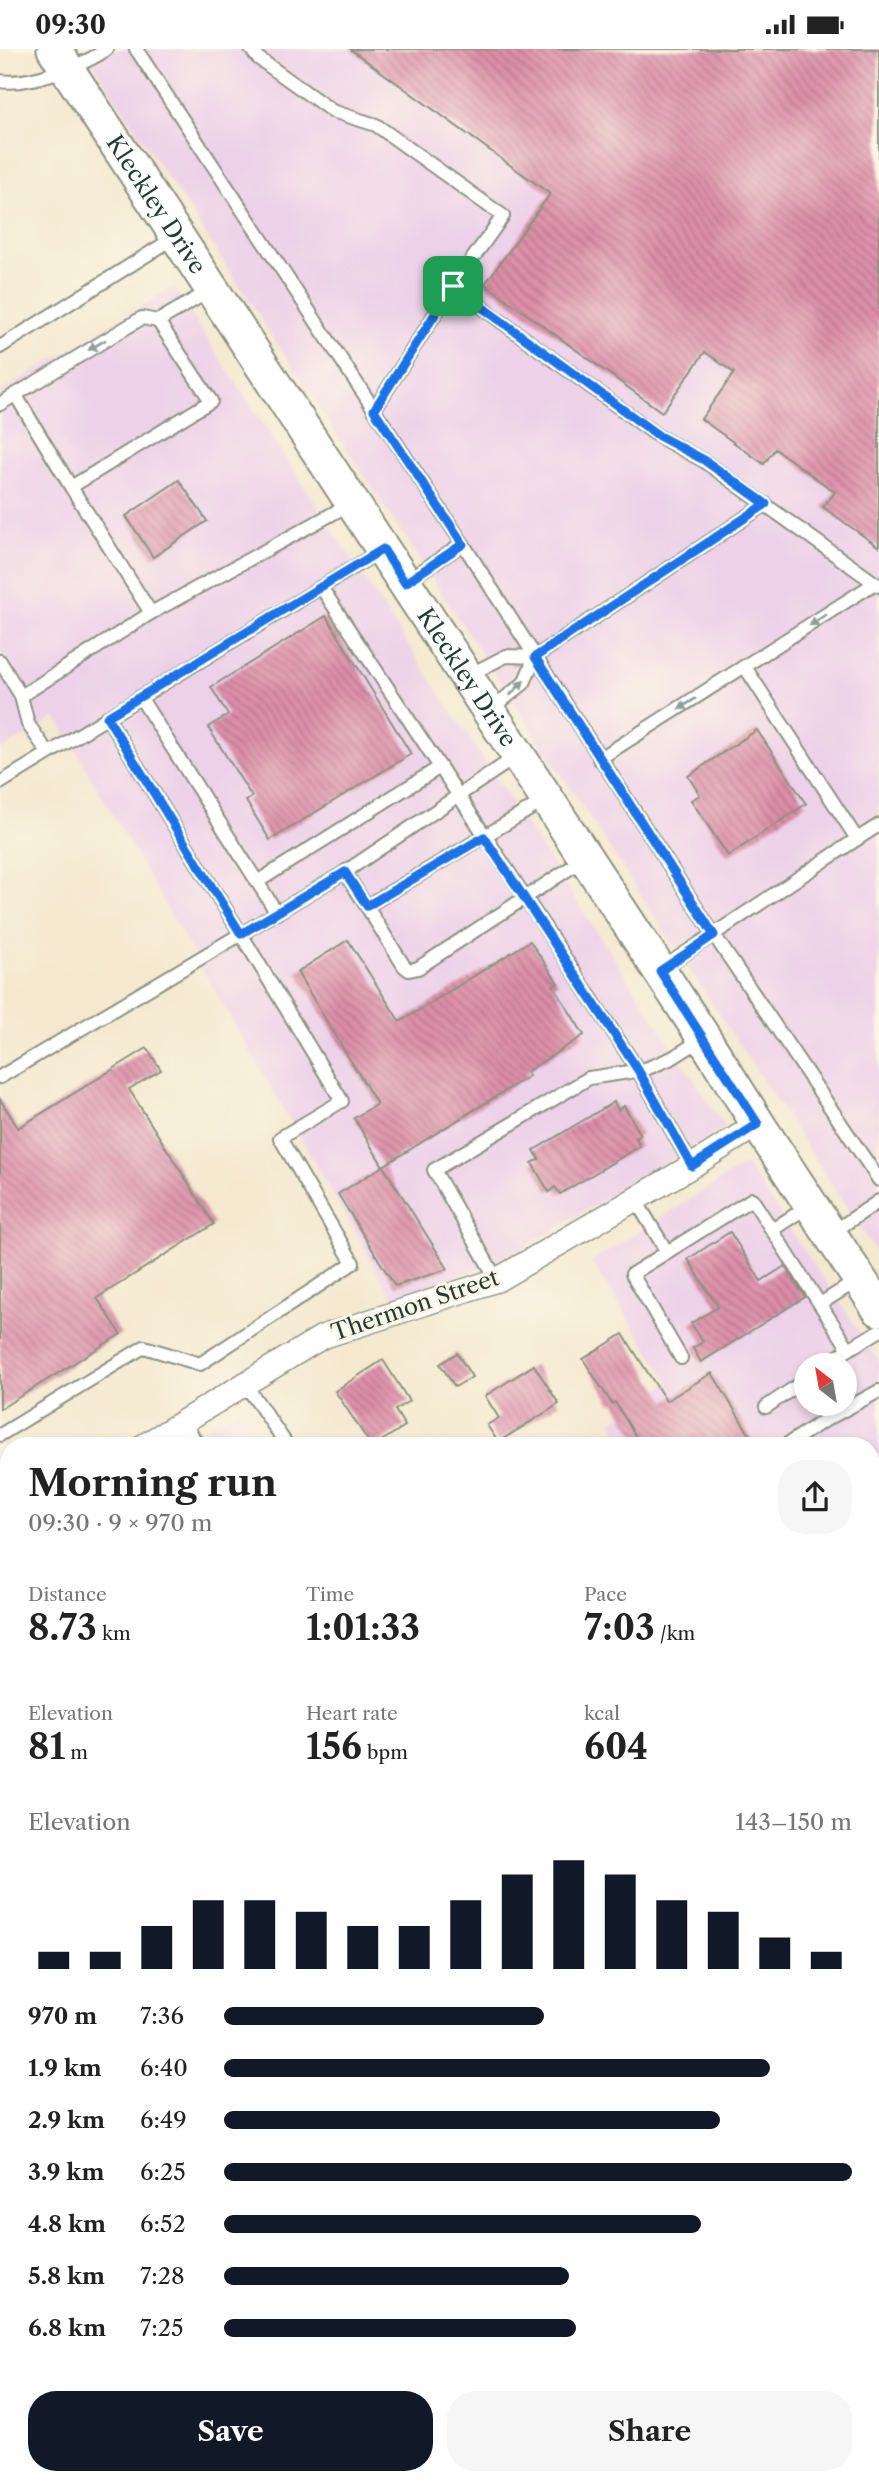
<!DOCTYPE html>
<html lang="en">
<head>
<meta charset="utf-8">
<style>
  :root { --surface:#fff; --page:#f6f6f6; --text:#222; --muted:#767676; --accent:#111827 }
  body { margin:0; font-family:"Libre Caslon Text",serif; background:var(--page); color:var(--text); height:100vh; display:flex; flex-direction:column; font-size:26px; white-space:nowrap }
  * { box-sizing:border-box; margin:0 }
  p { font-size:23px; color:var(--muted) }
  .icon { flex:none; width:38px; height:38px; fill:none; stroke:currentColor; stroke-width:2; stroke-linecap:round; stroke-linejoin:round }
  .map { position:relative; flex:1; overflow:hidden }
  .drawer { position:absolute; left:0px; top:1388px; width:880px; height:1048px; display:flex; flex-direction:column; background:var(--surface); border-radius:28px 28px 0 0; box-shadow:0 4px 10px #0003 }
  .drawer>* { flex:none }
  .needle { width:46px; rotate:329deg }
  .controls { position:absolute; left:794px; top:1304px; display:grid; gap:14px }
  .controls a { display:grid; place-items:center; width:63px; height:63px; border-radius:50%; background:var(--surface); box-shadow:0 4px 10px #0003; font-size:35px }
  .pin { position:absolute; display:grid; place-items:center; width:60px; height:60px; color:#fff; margin:-30px; border-radius:14px; box-shadow:0 4px 10px #0006 }
  .round { display:grid; place-items:center; flex:none; width:74px; height:74px; border-radius:28px; background:var(--page) }
  .summary { display:flex; align-items:center; justify-content:space-between; height:119px; padding:0 28px }
  h1 { font-size:38px; font-weight:700; line-height:52px }
  .stats { display:grid; grid-template-columns:repeat(3,1fr); gap:10px; height:119px; padding:7px 28px }
  .stats div { display:grid; align-content:center }
  .stats b { font-size:35px; font-weight:700 }
  .stats small { font-size:19px; font-weight:400 }
  .stats p { font-size:19px }
  .chart { height:196px; padding:14px 28px }
  .chart p { display:flex; justify-content:space-between }
  .chart svg { width:100%; height:126px; margin-top:7px; stroke:var(--accent); stroke-width:6 }
  .primary-button { display:flex; gap:14px; margin-top:auto; padding:14px 28px }
  .primary-button a { flex:1; height:80px; border-radius:28px; background:var(--accent); color:#fff; font-size:28px; font-weight:700; line-height:80px; text-align:center }
  .primary-button a+a { background:var(--page); color:var(--text) }
  ul { padding:0 28px; list-style:none; font-size:23px }
  li { display:grid; grid-template-columns:112px 84px 1fr; align-items:center; height:52px }
  li i { height:18px; border-radius:9px; background:var(--accent) }
  .status { display:flex; justify-content:space-between; align-items:center; height:49px; padding:0 35px; background:var(--surface); direction:ltr }
  .status svg { height:19px; fill:currentColor }
  .map>svg:first-child { display:block }
</style>
</head>
<body>
<div class="status"><b>09:30</b><svg viewBox="0 0 49 12"><path d="M0 12V9h3v3zM5 12V6h3v6zM10 12V3h3v9zM15 12V0h3v12zM26 1h20v11H26zM47 4h2v5h-2z"/></svg></div>
<div class="map">
<svg width="879" height="2435" viewBox="0 0 879 2435">
  <defs>
    <pattern id="building-back-hatch" width="6" height="6" patternUnits="userSpaceOnUse" patternTransform="scale(1.75)"><rect width="6" height="6" fill="#dd8ea9"/><path d="M-1 5l2 2M0 0l6 6M5-1l2 2" fill="none" stroke="#b3758a"/></pattern>
  </defs>
  <rect width="100%" height="100%" fill="#fcf5e5"/>
  <filter id="ink" filterUnits="userSpaceOnUse"><feTurbulence type="fractalNoise" baseFrequency=".0143" numOctaves="2"/><feDisplacementMap in="SourceGraphic" scale="14" xChannelSelector="R" yChannelSelector="G"/><feConvolveMatrix kernelMatrix="1 2 1 2 8 2 1 2 1" color-interpolation-filters="sRGB"/></filter>
  <filter id="wash" filterUnits="userSpaceOnUse"><feTurbulence type="fractalNoise" baseFrequency=".00686" numOctaves="4" result="noise"/><feDisplacementMap in="SourceGraphic" scale="28" xChannelSelector="R" yChannelSelector="G"/><feGaussianBlur stdDeviation="1.57" result="paint"/><feColorMatrix in="noise" values="0 0 0 0 0 0 0 0 0 0 0 0 0 0 0 0 0 1.4 0 .05"/><feComposite in="paint" operator="in"/></filter>
  <g filter="url(#wash)">
    <rect width="100%" height="100%" fill="#f4e9cf"/>
    <g fill="#edd1e9" fill-rule="evenodd">
      <polygon points="83,0 879,0 879,1208"/>
      <polygon points="173,238 725,1078 500,1213 393,1249 56,668 0,702 0,343"/>
      <path d="M 746,1115 L 879,1312 L 879,1944 L 872,1942 L 872,1396 L 628,1396 L 612,1373 L 670,1333 L 591,1213 ZM 807,1316 L 845,1316 L 845,1354 L 807,1354 Z"/>
      <polygon points="239,1359 265,1396 178,1396"/>
      <polygon points="9,1500 9,1752 0,1758 0,1505"/>
    </g>
    <g id="blocks">
      <g fill="url(#building-back-hatch)">
        <polygon points="350,0 879,0 879,498 823,458 835,443 775,400 764,415 701,370 734,324 705,303 662,363 485,235 550,145"/>
        <polygon points="179,431 207,472 153,508 126,467"/>
        <polygon points="326,567 411,705 270,791 246,752 252,748 208,678 228,666 211,638"/>
        <polygon points="757,681 806,755 728,807 691,751 700,746 688,727"/>
        <polygon points="348,891 400,973 530,892 558,934 553,936 584,986 526,1023 529,1027 383,1117 354,1069 377,1055 297,923"/>
        <polygon points="147,999 161,1021 129,1040 214,1175 97,1249 121,1285 0,1360 0,1050 18,1079"/>
        <polygon points="614,1053 618,1061 624,1057 641,1086 636,1089 640,1097 560,1145 555,1138 549,1143 532,1114 539,1110 534,1101"/>
        <polygon points="383,1117 448,1220 395,1237 338,1145"/>
        <polygon points="730,1183 761,1232 785,1217 805,1248 701,1313 693,1299 703,1293 691,1274 718,1258 688,1210"/>
        <polygon points="623,1285 666,1352 712,1324 756,1396 641,1396 615,1353 612,1355 583,1310"/>
        <polygon points="457,1304 472,1328 455,1338 440,1315"/>
        <polygon points="383,1311 409,1352 395,1361 405,1377 375,1396 371,1396 335,1342"/>
        <polygon points="534,1316 559,1355 498,1393 487,1376 499,1369 485,1347"/>
      </g>
    </g>
  </g>
  <g filter="url(#ink)">
    <use href="#blocks" fill-opacity="0" stroke="#8a9382" stroke-width="2"/>
    <g fill="none" stroke-linecap="round" stroke-linejoin="round">
      <g stroke="#8a9382" stroke-width="16">
        <g id="lane">
          <polyline points="136,0 463,495 714,886 879,1131"/>
          <polyline points="251,0 258,9 332,62 376,76 503,167 453,237 658,387 704,412 879,537"/>
          <path d="M 0,32 C 27,37 85,16 107,0"/>
          <polyline points="0,298 177,187"/>
          <polyline points="15,345 71,438"/>
          <polyline points="0,355 142,269 158,272 211,241"/>
          <polyline points="374,361 453,237"/>
          <polyline points="405,533 463,495"/>
          <polyline points="151,564 71,438 211,352 158,272"/>
          <polyline points="0,612 21,647 28,675 48,704"/>
          <polyline points="467,627 506,607 535,608 766,455"/>
          <polyline points="21,647 151,564 352,454"/>
          <polyline points="140,648 277,864"/>
          <polyline points="489,662 524,634 535,608"/>
          <polyline points="599,710 875,534"/>
          <polyline points="440,718 638,1021 692,1117"/>
          <polyline points="0,734 382,501"/>
          <polyline points="857,790 879,776"/>
          <polyline points="345,823 404,917 409,921 418,919 584,810"/>
          <polyline points="257,833 440,718 321,538"/>
          <polyline points="367,857 547,750"/>
          <polyline points="660,921 857,790 745,618"/>
          <polyline points="0,1028 241,885 107,668"/>
          <polyline points="635,1150 667,1203"/>
          <polyline points="772,1181 849,1300 826,1316"/>
          <polyline points="830,1185 879,1152"/>
          <polyline points="497,1231 434,1121 589,1029 643,1021 672,1009 704,989"/>
          <polyline points="820,1255 858,1231"/>
          <polyline points="849,1300 879,1282"/>
          <polyline points="681,1309 632,1225 752,1150 772,1181 810,1156"/>
          <polyline points="245,1335 287,1396"/>
          <polyline points="766,1358 807,1330"/>
          <polyline points="184,1373 198,1396"/>
          <polyline points="0,1386 144,1298 200,1315 353,1214 280,1089 342,1052 241,885 345,823 517,707"/>
          <polyline points="786,1396 822,1373 879,1342"/>
          <polyline points="872,1446 879,1442"/>
          <polyline points="872,1522 879,1520"/>
          <polyline points="0,1527 9,1539"/>
          <polyline points="872,1602 879,1600"/>
        </g>
      </g>
      <g stroke="#8a9382" stroke-width="26">
        <g id="street">
          <polyline points="145,1396 322,1288 497,1231 692,1117 758,1075"/>
          <polyline points="0,1486 9,1480"/>
          <polyline points="872,2116 879,2118"/>
          <polyline points="0,2176 9,2171"/>
          <polyline points="872,2404 879,2406"/>
          <polyline points="373,2427 375,2435"/>
          <polyline points="114,2435 126,2427"/>
        </g>
      </g>
      <g stroke="#8a9382" stroke-width="37">
        <g id="secondary">
          <path id="s1" d="M 54,0 L 704,989 L 758,1075 L 879,1260"/>
        </g>
      </g>
      <use href="#lane" stroke="#fff" stroke-width="12"/>
      <use href="#street" stroke="#fff" stroke-width="23"/>
      <use href="#secondary" stroke="#fff" stroke-width="33"/>
    </g>
    <defs><path id="oneway-solid" d="M-6-.8H1V-3.2L6.5 0L1 3.2V.8H-6Z" transform="scale(1.75)"/></defs>
    <g fill="#8f9e9a">
      <use href="#oneway-solid" transform="translate(97 296) rotate(149)"/>
      <use href="#oneway-solid" transform="translate(818 571) rotate(147)"/>
      <use href="#oneway-solid" transform="translate(517 639) rotate(-46)"/>
      <use href="#oneway-solid" transform="translate(687 655) rotate(148)"/>
    </g>
  </g>
  <g fill="none" stroke-linecap="round" stroke-linejoin="round" filter="url(#ink)">
    <g stroke="#fff" stroke-width="14">
      <polygon id="route" points="453,237 659,387 704,411 766,455 535,608 714,886 660,922 758,1075 692,1117 638,1021 484,788 367,857 345,823 241,885 107,668 383,500 405,534 463,495 374,361"/>
    </g>
    <use href="#route" stroke="#1a73e8" stroke-width="9"/>
  </g>
  <g text-anchor="middle" stroke-width="6" stroke-linejoin="round" paint-order="stroke">
    <g font-size="23" fill="#1f3d34" stroke="#fcf5e5">
      <text dy="8" stroke="none"><textPath href="#s1" startOffset="186">Kleckley Drive</textPath></text>
      <text dy="8" stroke="none"><textPath href="#s1" startOffset="752">Kleckley Drive</textPath></text>
      <text transform="translate(415 1256) rotate(-19)" y="8">Thermon Street</text>
    </g>
  </g>
</svg>
<div class="controls">
<a><svg class="needle" viewBox="-14 -14 28 28"><path d="M0-13l5 13h-10z" fill="#e53935"/><path d="M0 13l5-13h-10z" fill="#767676"/></svg></a>
</div>
<div class="pin" style="left:453px;top:237px;background:#1e9e55"><svg class="icon" aria-label="arrive" viewBox="0 0 24 24"><path d="M6 21V4h12l-3 4 3 4H6"/></svg></div>
<section class="drawer">
<div class="summary"><div><h1>Morning run</h1><p>09:30 · 9 × 970 m</p></div><a class="round"><svg class="icon" aria-label="share" viewBox="0 0 24 24"><path d="M12 15V3M7 8l5-5 5 5M5 13v7h14v-7"/></svg></a></div>
<div class="stats">
<div><p>Distance</p><b>8.73<small> km</small></b></div>
<div><p>Time</p><b>1:01:33</b></div>
<div><p>Pace</p><b>7:03<small> /km</small></b></div>
</div>
<div class="stats">
<div><p>Elevation</p><b>81<small> m</small></b></div>
<div><p>Heart rate</p><b>156<small> bpm</small></b></div>
<div><p>kcal</p><b>604</b></div>
</div>
<div class="chart"><p><span>Elevation</span>143–150 m</p>
<svg viewBox="0 0 160 44" preserveAspectRatio="none"><path d="M5 44V38M15 44V38M25 44V29M35 44V20M45 44V20M55 44V24M65 44V29M75 44V29M85 44V20M95 44V11M105 44V6M115 44V11M125 44V20M135 44V24M145 44V33M155 44V38"/></svg>
</div>
<ul>
<li><b>970 m</b>7:36<i style="width:51%"></i></li>
<li><b>1.9 km</b>6:40<i style="width:87%"></i></li>
<li><b>2.9 km</b>6:49<i style="width:79%"></i></li>
<li><b>3.9 km</b>6:25<i style="width:100%"></i></li>
<li><b>4.8 km</b>6:52<i style="width:76%"></i></li>
<li><b>5.8 km</b>7:28<i style="width:55%"></i></li>
<li><b>6.8 km</b>7:25<i style="width:56%"></i></li>
</ul>
<div class="primary-button"><a>Save</a><a>Share</a></div>
</section>
</div>
</body>
</html>
